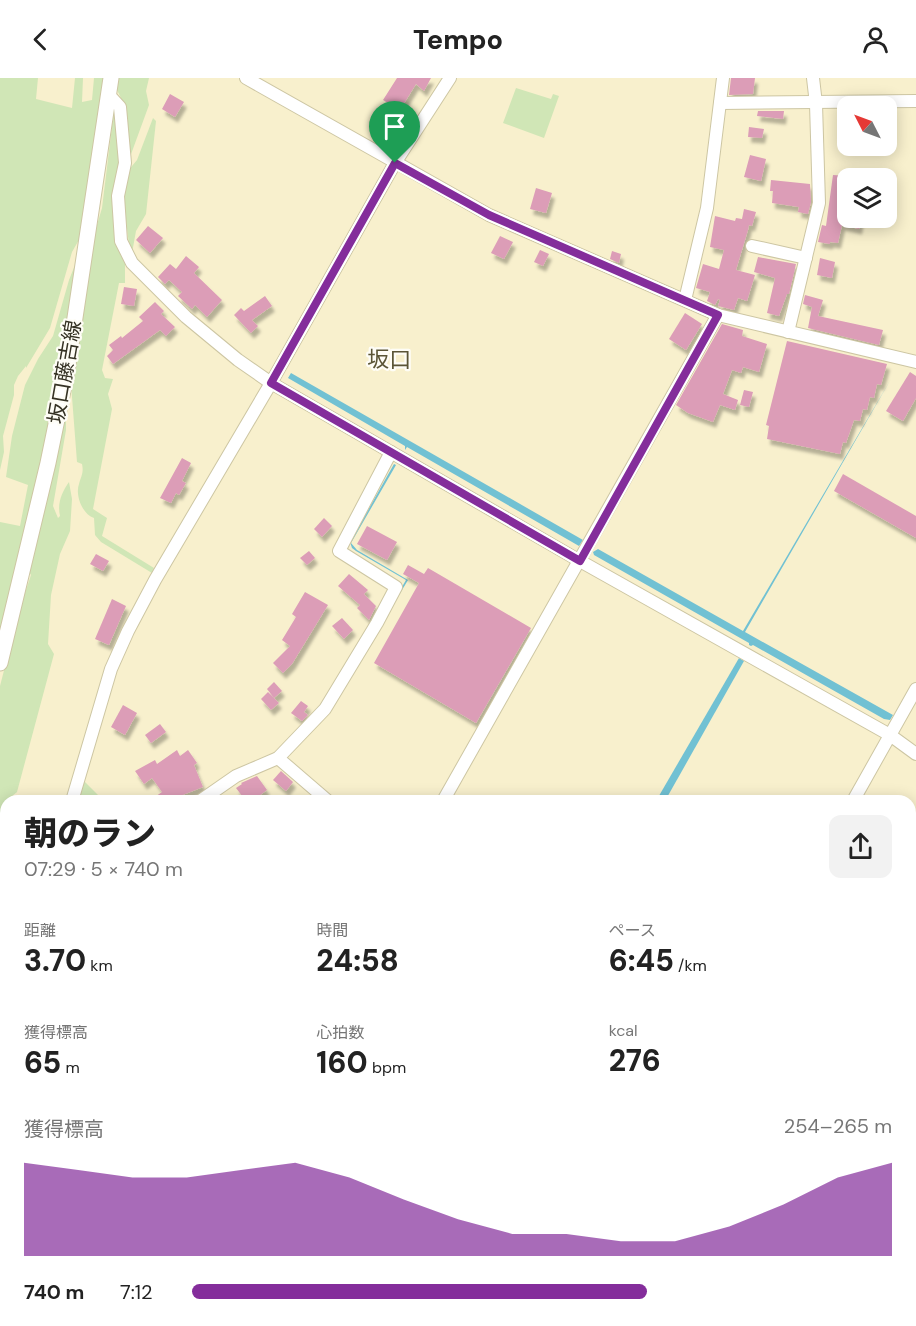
<!DOCTYPE html>
<html lang="ja">
<head>
<meta charset="utf-8">
<style>
  :root { --surface:#fff; --page:#f2f2f2; --text:#222; --muted:#767676; --accent:#842d9b }
  body { margin:0; font-family:"DM Sans","Noto Sans JP",sans-serif; background:var(--page); color:var(--text); height:100vh; display:flex; flex-direction:column; font-size:22px; white-space:nowrap }
  * { box-sizing:border-box; margin:0 }
  p { font-size:20px; color:var(--muted) }
  .icon { flex:none; width:33px; height:33px; fill:none; stroke:currentColor; stroke-width:2; stroke-linecap:round; stroke-linejoin:round }
  .map { position:relative; flex:1; overflow:hidden }
  .panel { position:absolute; left:0px; top:717px; width:916px; height:531px; display:flex; flex-direction:column; background:var(--surface); border-radius:18px 18px 0 0; box-shadow:0 3px 15px #0003 }
  .panel>* { flex:none }
  .needle { width:39px; rotate:312deg }
  .fabs { position:absolute; left:837px; top:18px; display:grid; gap:12px }
  .fabs a { display:grid; place-items:center; width:60px; height:60px; border-radius:12px; background:var(--surface); box-shadow:0 3px 15px #0003; font-size:30px }
  .pin { position:absolute; display:grid; place-items:center; width:51px; height:51px; color:#fff; margin:-62px -26px; border-radius:50% 50% 50% 0; rotate:-45deg; box-shadow:0 0 6px #0007 }
  .pin .icon { rotate:45deg }
  .round { display:grid; place-items:center; flex:none; width:63px; height:63px; border-radius:12px; background:var(--page) }
  .summary { display:flex; align-items:center; justify-content:space-between; height:102px; padding:0 24px }
  h1 { font-size:33px; font-weight:800; line-height:45px }
  .stats { display:grid; grid-template-columns:repeat(3,1fr); gap:9px; height:102px; padding:6px 24px }
  .stats div { display:grid; align-content:center }
  .stats b { font-size:30px; font-weight:800 }
  .stats small { font-size:16px; font-weight:400 }
  .stats p { font-size:16px }
  .chart { height:168px; padding:12px 24px }
  .chart p { display:flex; justify-content:space-between }
  .chart svg { width:100%; height:108px; margin-top:6px; fill:var(--accent); opacity:.7 }
  ul { padding:0 24px; list-style:none; font-size:20px }
  li { display:grid; grid-template-columns:96px 72px 1fr; align-items:center; height:45px }
  li i { height:15px; border-radius:8px; background:var(--accent) }
  header { display:flex; justify-content:space-between; align-items:center; height:78px; padding:0 24px; background:var(--surface); font-size:27px; font-weight:800 }
  .map>svg:first-child { display:block }
</style>
</head>
<body>
<header><svg class="icon" aria-label="back" viewBox="0 0 24 24"><path d="M15 5l-7 7 7 7"/></svg>Tempo<svg class="icon" aria-label="person" viewBox="0 0 24 24"><circle cx="12" cy="8" r="4"/><path d="M4 21q1-7 8-7t8 7"/></svg></header>
<div class="map">
<svg width="916" height="1248" viewBox="0 0 916 1248">
  <defs>
    <filter id="shadow"><feDropShadow dx="3" dy="5.5" stdDeviation="1.5" flood-color="#0004"/></filter>
  </defs>
  <rect width="100%" height="100%" fill="#f8f0cd"/>
  <g fill="#d0e6b6">
    <polygon points="0,0 38,0 36,21 72,30 75,0 83,0 82,24 92,22 94,0 104,0 80,160 72,174 50,250 26,290 26,288 18,298 14,307 14,317 3,358 4,374 0,392"/>
    <polygon points="118,0 149,0 146,13 149,27 130,79 127,77 123,24 116,10"/>
    <polygon points="516,10 551,21 553,16 559,18 544,60 503,45"/>
    <path d="M 114,32 L 118,38 L 121,82 L 113,137 L 117,166 L 125,183 L 125,205 L 119,205 L 102,292 L 105,300 L 113,301 L 108,316 L 112,331 L 93,431 L 107,440 L 102,458 L 154,490 L 152,495 L 101,464 L 95,457 L 94,440 C 82,436 75,417 79,406 C 81,398 84,395 82,386 L 77,384 L 70,293 L 92,164 L 102,130 Z"/>
    <polygon points="153,40 156,43 146,136 136,153 132,175 130,174 123,120 127,94 137,82"/>
    <polygon points="81,172 66,268 0,568 0,444 20,448 28,407 6,399 12,358 25,307 38,281 53,258 69,202"/>
    <path d="M 66,323 L 66,352 L 53,428 L 58,440 L 60,438 C 57,425 62,414 69,404 L 72,421 L 70,453 L 60,476 L 51,517 L 48,566 L 54,576 L 17,714 L 6,723 L 0,743 L 0,608 L 20,530 L 31,497 L 28,492 Z"/>
    <polygon points="84,703 104,723 78,723"/>
    <polygon points="916,1202 916,1248 810,1248 824,1242 910,1242 911,1205"/>
  </g>
  <g fill="#71c1d3">
    <polygon points="291,295 583,462 579,468 407,369 405,372 405,368 288,300"/>
    <polygon points="891,301 745,554 893,637 890,642 884,641 753,567 751,568 749,567 749,565 594,477 593,474 598,471 743,553"/>
    <polygon points="394,386 396,387 351,465 357,472 408,502 335,624 406,502 356,473 352,470 350,464"/>
    <polygon points="739,580 744,583 665,723 656,723"/>
  </g>
  <g fill="#dc9db7" filter="url(#shadow)">
    <polygon points="397,0 431,0 424,13 416,6 400,32 383,22"/>
    <polygon points="731,0 755,0 753,16 729,17"/>
    <polygon points="170,16 184,24 175,39 162,31"/>
    <polygon points="758,33 784,33 783,41 757,38"/>
    <polygon points="749,49 764,51 762,60 748,59"/>
    <polygon points="750,77 766,81 761,103 744,99"/>
    <polygon points="833,97 848,98 848,140 861,140 859,151 842,147 838,165 830,164 830,166 818,164 822,147 826,148"/>
    <polygon points="771,102 810,106 811,124 808,136 798,134 799,129 772,125 773,113 770,113"/>
    <polygon points="536,110 552,115 546,135 530,131"/>
    <polygon points="744,131 756,134 752,148 749,147 748,152 736,192 755,197 747,223 738,220 734,232 718,228 720,222 718,221 715,227 707,223 710,214 696,210 703,186 719,191 724,172 710,169 715,138 735,143 736,140 742,141"/>
    <polygon points="148,148 163,160 150,175 136,162"/>
    <polygon points="500,158 513,164 504,181 491,175"/>
    <polygon points="540,172 549,176 543,188 534,184"/>
    <polygon points="612,173 621,176 619,185 610,181"/>
    <polygon points="186,178 199,189 194,195 222,222 207,239 195,227 192,231 178,218 182,214 169,202 165,206 158,199 170,186 176,191"/>
    <polygon points="758,179 796,186 789,216 787,216 779,238 767,235 775,200 754,194"/>
    <polygon points="820,180 835,184 832,200 817,197"/>
    <polygon points="124,209 137,211 134,228 121,226"/>
    <polygon points="805,217 823,222 818,238 883,252 879,267 808,250 812,229 803,226"/>
    <polygon points="265,218 272,228 252,242 258,248 251,255 234,237 241,230 244,233"/>
    <polygon points="155,224 164,233 161,236 175,249 166,258 160,252 113,286 107,278 113,272 109,267 121,258 122,260 143,243 139,239"/>
    <polygon points="685,235 702,246 686,272 669,261"/>
    <polygon points="722,246 743,252 742,258 767,266 759,294 743,289 741,295 732,292 723,316 738,322 735,332 720,327 713,344 688,335 676,327"/>
    <polygon points="787,263 887,286 881,307 877,306 874,320 870,319 867,332 863,331 860,343 854,342 846,365 843,364 840,376 767,361 769,348 766,347"/>
    <polygon points="910,294 916,298 916,320 903,343 886,333"/>
    <polygon points="744,312 753,314 749,329 740,327"/>
    <polygon points="182,380 191,385 182,403 186,405 179,417 176,415 171,425 160,420"/>
    <polygon points="843,396 916,438 916,460 834,413"/>
    <polygon points="324,440 332,448 322,459 314,451"/>
    <polygon points="367,448 397,464 387,482 357,466"/>
    <polygon points="309,473 315,480 307,487 300,480"/>
    <polygon points="96,476 109,483 103,493 90,486"/>
    <polygon points="408,487 424,496 428,490 531,550 476,645 374,585 419,505 403,496"/>
    <polygon points="349,496 368,512 364,516 376,528 369,542 357,530 360,527 338,508"/>
    <polygon points="305,514 328,527 292,586 283,595 273,585 290,568 282,562 296,539 292,536"/>
    <polygon points="112,521 126,528 109,567 95,561"/>
    <polygon points="342,540 353,552 344,561 332,548"/>
    <polygon points="274,604 282,613 274,620 267,611"/>
    <polygon points="268,614 279,625 271,632 261,621"/>
    <polygon points="301,623 308,628 304,634 308,637 302,643 291,635"/>
    <polygon points="123,627 137,635 125,657 111,649"/>
    <polygon points="160,646 166,654 151,665 145,657"/>
    <polygon points="177,672 180,678 188,672 197,685 194,687 203,709 180,718 183,723 149,723 162,714 152,700 144,706 135,693 155,682 157,686"/>
    <polygon points="281,693 293,704 286,713 273,702"/>
    <polygon points="257,698 267,712 252,723 246,723 236,710 242,706 241,705"/>
  </g>
  <g fill="none" stroke-linecap="round" stroke-linejoin="round">
    <g stroke="#cdc6a3" stroke-width="14">
      <g id="minor">
        <polyline points="246,0 489,137 718,237 916,284"/>
        <polyline points="109,17 120,29 125,85 118,118 121,163 132,185 186,239 238,282 271,305 580,483 890,657 916,676"/>
        <polyline points="720,25 916,23"/>
        <polyline points="752,168 806,180"/>
        <polyline points="685,222 707,130 723,0"/>
        <polyline points="788,254 819,125 816,26 813,0"/>
        <polyline points="278,680 328,723"/>
        <polyline points="72,723 111,591 128,553 155,502 271,305 395,85 450,0"/>
        <polyline points="200,723 236,698 278,680 325,631 377,545 396,509 339,473 391,374"/>
        <polyline points="443,723 718,237"/>
        <polyline points="853,723 916,611"/>
        <polyline points="0,809 6,807"/>
        <polyline points="910,865 916,865"/>
        <polyline points="910,1200 916,1198"/>
        <polyline points="400,1242 400,1248"/>
        <polyline points="62,1246 98,1248"/>
        <polyline points="771,1248 771,1242"/>
        <polyline points="800,1248 814,1242"/>
      </g>
    </g>
    <g stroke="#cdc6a3" stroke-width="17">
      <polyline id="major" points="0,585 48,385 67,293 111,0"/>
    </g>
    <use href="#minor" stroke="#fff" stroke-width="12"/>
    <use href="#major" stroke="#fff" stroke-width="15"/>
  </g>
  <g fill="none" stroke-linecap="round" stroke-linejoin="round">
    <g stroke="#fff" stroke-width="12">
      <polygon id="route" points="395,85 489,137 718,237 580,483 271,305"/>
    </g>
    <use href="#route" stroke="#842d9b" stroke-width="8"/>
  </g>
  <g text-anchor="middle" stroke-width="4.5" stroke-linejoin="round" paint-order="stroke">
    <g font-size="21" fill="#353224" stroke="#fefdf6">
      <text transform="translate(65 294) rotate(-80)" y="7">坂口藤吉線</text>
    </g>
    <g font-size="22" fill="#5b5536" stroke="#fefdf6">
      <text x="389" y="289">坂口</text>
    </g>
  </g>
</svg>
<div class="fabs">
<a><svg class="needle" viewBox="-14 -14 28 28"><path d="M0-13l5 13h-10z" fill="#e53935"/><path d="M0 13l5-13h-10z" fill="#767676"/></svg></a>
<a><svg class="icon" aria-label="layers" viewBox="0 0 24 24"><path d="M12 4l9 5-9 5-9-5zM3 14l9 5 9-5"/></svg></a>
</div>
<div class="pin" style="left:395px;top:85px;background:#1e9e55"><svg class="icon" aria-label="arrive" viewBox="0 0 24 24"><path d="M6 21V4h12l-3 4 3 4H6"/></svg></div>
<section class="panel">
<div class="summary"><div><h1>朝のラン</h1><p>07:29 · 5 × 740 m</p></div><a class="round"><svg class="icon" aria-label="share" viewBox="0 0 24 24"><path d="M12 15V3M7 8l5-5 5 5M5 13v7h14v-7"/></svg></a></div>
<div class="stats">
<div><p>距離</p><b>3.70<small> km</small></b></div>
<div><p>時間</p><b>24:58</b></div>
<div><p>ペース</p><b>6:45<small> /km</small></b></div>
</div>
<div class="stats">
<div><p>獲得標高</p><b>65<small> m</small></b></div>
<div><p>心拍数</p><b>160<small> bpm</small></b></div>
<div><p>kcal</p><b>276</b></div>
</div>
<div class="chart"><p><span>獲得標高</span>254–265 m</p>
<svg viewBox="0 0 160 44" preserveAspectRatio="none"><path d="M0 44V6L10 9L20 12L30 12L40 9L50 6L60 12L70 21L80 29L90 35L100 35L110 38L120 38L130 32L140 23L150 12L160 6V44z"/></svg>
</div>
<ul>
<li><b>740 m</b>7:12<i style="width:65%"></i></li>
</ul>
</section>
</div>
</body>
</html>
